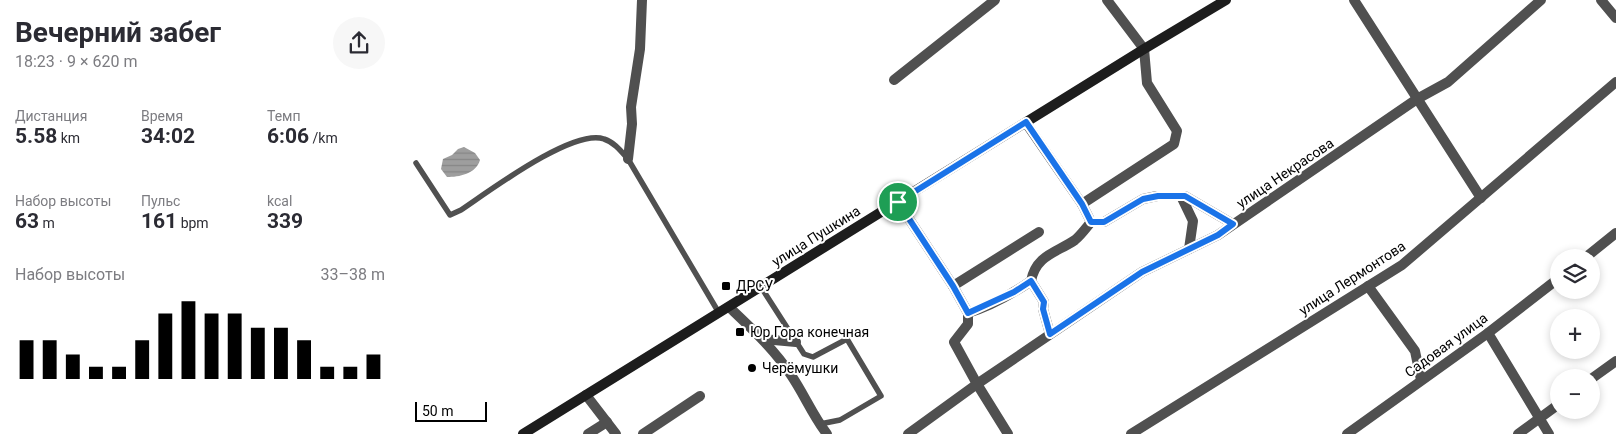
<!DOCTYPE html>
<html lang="ru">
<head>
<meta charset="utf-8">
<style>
  :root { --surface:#fff; --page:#f7f7f7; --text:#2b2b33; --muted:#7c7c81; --accent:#000 }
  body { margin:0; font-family:Roboto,sans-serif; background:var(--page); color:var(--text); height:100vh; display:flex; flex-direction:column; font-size:19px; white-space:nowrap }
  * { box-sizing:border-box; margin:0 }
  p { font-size:16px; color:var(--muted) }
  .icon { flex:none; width:28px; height:28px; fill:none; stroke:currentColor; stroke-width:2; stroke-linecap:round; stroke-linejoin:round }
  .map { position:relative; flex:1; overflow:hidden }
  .sheet { display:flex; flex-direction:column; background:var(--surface); width:400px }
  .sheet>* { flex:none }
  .controls { position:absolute; left:1150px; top:249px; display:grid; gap:10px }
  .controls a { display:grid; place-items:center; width:50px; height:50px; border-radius:50%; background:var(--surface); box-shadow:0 2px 8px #0003; font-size:25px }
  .scale { position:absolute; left:15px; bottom:12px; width:72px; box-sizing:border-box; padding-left:5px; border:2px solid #000; border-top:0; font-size:14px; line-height:18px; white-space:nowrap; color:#000; -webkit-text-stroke:4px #fff; paint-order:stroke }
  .pin { position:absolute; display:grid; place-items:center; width:42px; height:42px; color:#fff; margin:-21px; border:2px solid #fff; border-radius:50%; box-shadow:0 1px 5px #0007 }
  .round { display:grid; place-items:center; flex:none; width:52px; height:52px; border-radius:26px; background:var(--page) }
  .head { display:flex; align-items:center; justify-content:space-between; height:85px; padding:0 15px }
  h1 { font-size:28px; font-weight:700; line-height:38px }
  .stats { display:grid; grid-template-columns:repeat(3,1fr); gap:8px; height:85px; padding:5px 15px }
  .stats div { display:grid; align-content:center }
  .stats b { font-size:21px; font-weight:700 }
  .stats small { font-size:14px; font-weight:400 }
  .stats p { font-size:14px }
  .chart { height:140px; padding:10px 15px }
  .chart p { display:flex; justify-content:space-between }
  .chart svg { width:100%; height:90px; margin-top:5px; stroke:var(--accent); stroke-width:6 }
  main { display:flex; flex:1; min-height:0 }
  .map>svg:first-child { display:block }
</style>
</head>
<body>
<main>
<section class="sheet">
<div class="head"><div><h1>Вечерний забег</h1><p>18:23 · 9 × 620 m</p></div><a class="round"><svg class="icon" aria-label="share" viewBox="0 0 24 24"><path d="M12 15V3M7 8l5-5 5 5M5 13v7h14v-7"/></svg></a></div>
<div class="stats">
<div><p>Дистанция</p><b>5.58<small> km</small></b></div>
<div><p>Время</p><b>34:02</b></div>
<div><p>Темп</p><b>6:06<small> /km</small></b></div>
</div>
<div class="stats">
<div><p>Набор высоты</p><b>63<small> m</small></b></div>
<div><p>Пульс</p><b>161<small> bpm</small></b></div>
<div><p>kcal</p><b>339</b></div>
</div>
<div class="chart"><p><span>Набор высоты</span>33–38 m</p>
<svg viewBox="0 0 160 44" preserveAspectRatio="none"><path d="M5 44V25M15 44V25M25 44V32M35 44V38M45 44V38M55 44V25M65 44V12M75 44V6M85 44V12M95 44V12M105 44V19M115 44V19M125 44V25M135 44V38M145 44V38M155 44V32"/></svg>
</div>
</section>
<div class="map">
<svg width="1216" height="434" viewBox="0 0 1216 434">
  <defs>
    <pattern id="water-rules" width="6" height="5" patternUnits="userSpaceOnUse" patternTransform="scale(1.25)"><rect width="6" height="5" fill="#9e9e9e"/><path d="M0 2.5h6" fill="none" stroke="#868686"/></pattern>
  </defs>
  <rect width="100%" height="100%" fill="#fff"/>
  <path fill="url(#water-rules)" d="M 64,147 L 75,153 L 80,160 C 76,174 59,177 47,177 L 41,169 L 43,159 L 52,155 L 58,149 Z"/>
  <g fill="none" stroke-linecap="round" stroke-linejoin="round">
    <g stroke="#505050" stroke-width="5.5">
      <path d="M 16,163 L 50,215 L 61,210 C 88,192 173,128 204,139 C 214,142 221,151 228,159 L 319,313"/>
      <polyline points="361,287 404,354 413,357 447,339 481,396 440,420 420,424"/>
    </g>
    <g stroke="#505050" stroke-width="10">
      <polyline points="954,0 1081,198"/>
      <polyline points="1201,0 1216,18"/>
      <polyline points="494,80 595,0"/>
      <polyline points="228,159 232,124 231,107 240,49 242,0"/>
      <polyline points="781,196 793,221 789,249"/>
      <polyline points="498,202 553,286 568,313 568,324 554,342 577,384 608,434"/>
      <polyline points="682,204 774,144 777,131 747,83 744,49 707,0"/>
      <polyline points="691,222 704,222 743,199 757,196 785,196 833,224"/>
      <polyline points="1185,258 1216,233"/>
      <polyline points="631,281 644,302 643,309 650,334"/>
      <polyline points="553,286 639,232"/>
      <polyline points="968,286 1015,351 1021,380"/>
      <path d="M 329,307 C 351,328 374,349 391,375 C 404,394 413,416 427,434"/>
      <path d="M 568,313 C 591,306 612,294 631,281 C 636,255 656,253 675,240 C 681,235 686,228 691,222 L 682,204 L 626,123"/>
      <polyline points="1088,333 1149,434"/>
      <polyline points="363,339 396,342"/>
      <polyline points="1191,379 1216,361"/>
      <polyline points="186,395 216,434"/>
      <polyline points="188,434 207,422"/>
      <polyline points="243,434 300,396"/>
      <polyline points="508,434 577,384 742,272 818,235 1017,99 1048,82 1141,0"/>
      <polyline points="731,434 1002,265 1216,82"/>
      <polyline points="947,434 1088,333 1159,278"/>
      <polyline points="1118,434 1159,404"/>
    </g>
    <polyline stroke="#1d1d1d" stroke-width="10" points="123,434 744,49 826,0"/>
  </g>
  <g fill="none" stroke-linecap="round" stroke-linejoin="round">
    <g stroke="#fff" stroke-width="10">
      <polygon id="route" points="626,122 682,204 691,222 704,222 743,199 758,196 785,196 833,224 818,235 742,272 650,334 643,309 644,302 631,281 614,292 568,313 553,286 498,202"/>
    </g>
    <use href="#route" stroke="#1a73e8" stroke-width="6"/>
  </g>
  <g fill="#000" stroke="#fff" stroke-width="2">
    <rect x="321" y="281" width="10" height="10" rx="2.5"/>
    <rect x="335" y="327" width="10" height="10" rx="2.5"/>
    <circle cx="352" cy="368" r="5"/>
  </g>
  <g text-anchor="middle" stroke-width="4" stroke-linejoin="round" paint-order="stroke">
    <g font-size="14" fill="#000" stroke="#fff">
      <text transform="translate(885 173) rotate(-34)" y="5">улица Некрасова</text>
      <text transform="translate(416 236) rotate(-32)" y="5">улица Пушкина</text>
      <text transform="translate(952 278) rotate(-33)" y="5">улица Лермонтова</text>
      <text transform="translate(1046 345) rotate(-36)" y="5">Садовая улица</text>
    </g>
    <g font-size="14" fill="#000" stroke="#fff" text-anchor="start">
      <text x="336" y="291">ДРСУ</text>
      <text x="350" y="337">Юр Гора конечная</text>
      <text x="362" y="373">Черёмушки</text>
    </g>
  </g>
</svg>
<div class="controls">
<a><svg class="icon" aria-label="layers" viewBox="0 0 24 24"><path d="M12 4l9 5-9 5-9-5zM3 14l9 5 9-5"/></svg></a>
<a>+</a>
<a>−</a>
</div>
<div class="scale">50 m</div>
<div class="pin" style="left:498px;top:202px;background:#1e9e55"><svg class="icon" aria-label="arrive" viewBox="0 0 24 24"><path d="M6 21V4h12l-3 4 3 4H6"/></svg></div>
</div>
</main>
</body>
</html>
